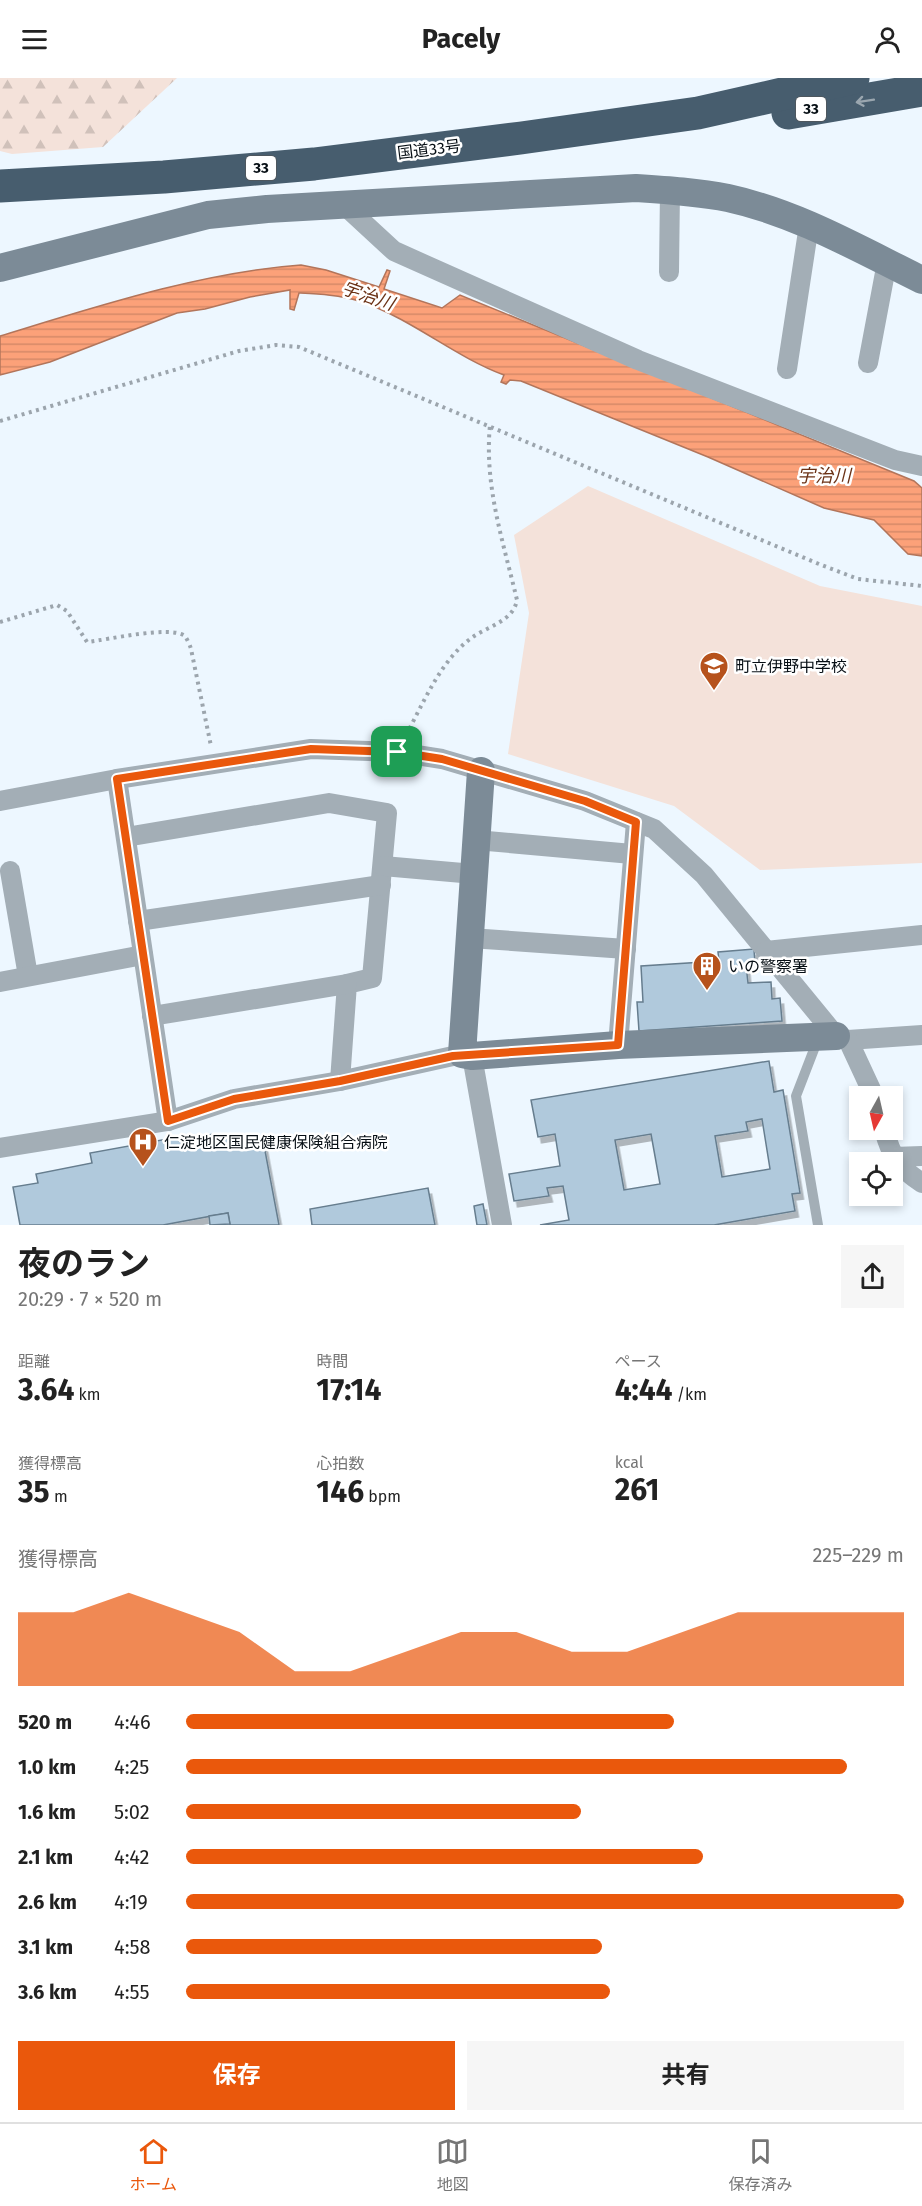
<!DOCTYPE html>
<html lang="ja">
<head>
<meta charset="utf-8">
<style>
  :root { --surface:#fff; --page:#f6f6f6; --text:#222; --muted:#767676; --line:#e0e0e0; --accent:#ea580c }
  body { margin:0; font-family:"Fira Sans","Noto Sans JP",sans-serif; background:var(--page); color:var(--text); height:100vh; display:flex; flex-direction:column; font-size:22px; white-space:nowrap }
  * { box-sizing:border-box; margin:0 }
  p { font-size:20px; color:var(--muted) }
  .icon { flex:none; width:33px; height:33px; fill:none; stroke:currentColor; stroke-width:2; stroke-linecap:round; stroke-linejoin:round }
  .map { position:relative; height:1147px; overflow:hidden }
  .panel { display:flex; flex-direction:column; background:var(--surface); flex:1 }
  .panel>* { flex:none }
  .needle { width:39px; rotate:188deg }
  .buttons { position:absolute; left:849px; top:1008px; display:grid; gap:12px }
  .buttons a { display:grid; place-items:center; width:54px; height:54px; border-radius:0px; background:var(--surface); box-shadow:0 3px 9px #0003; font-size:30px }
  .pin { position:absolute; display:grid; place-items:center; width:51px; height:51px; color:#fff; margin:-26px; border-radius:12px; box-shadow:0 3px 9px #0006 }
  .round { display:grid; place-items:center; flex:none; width:63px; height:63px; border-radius:0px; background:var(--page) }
  .summary { display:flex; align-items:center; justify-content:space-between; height:102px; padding:0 18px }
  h1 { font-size:33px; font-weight:700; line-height:45px }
  .figures { display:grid; grid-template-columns:repeat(3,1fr); gap:9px; height:102px; padding:6px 18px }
  .figures div { display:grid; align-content:center }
  .figures b { font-size:30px; font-weight:700 }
  .figures small { font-size:16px; font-weight:400 }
  .figures p { font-size:16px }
  .chart { height:168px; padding:12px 18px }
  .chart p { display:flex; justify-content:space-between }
  .chart svg { width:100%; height:108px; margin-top:6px; fill:var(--accent); opacity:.7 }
  .cta { display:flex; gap:12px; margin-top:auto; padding:12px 18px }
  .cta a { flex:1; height:69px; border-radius:0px; background:var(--accent); color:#fff; font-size:24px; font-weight:700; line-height:69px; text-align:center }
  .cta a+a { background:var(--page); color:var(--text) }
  ul { padding:0 18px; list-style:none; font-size:20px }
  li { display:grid; grid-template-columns:96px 72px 1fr; align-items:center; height:45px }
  li i { height:15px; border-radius:8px; background:var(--accent) }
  header { display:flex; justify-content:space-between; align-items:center; height:78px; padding:0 18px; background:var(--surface); font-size:27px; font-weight:700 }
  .dock { display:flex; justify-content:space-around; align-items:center; height:84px; border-top:2px solid var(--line); background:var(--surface); font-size:16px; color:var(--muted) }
  .dock a { display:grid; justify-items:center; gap:3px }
  .dock .active { color:var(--accent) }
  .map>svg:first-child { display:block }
</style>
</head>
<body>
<header><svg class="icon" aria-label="menu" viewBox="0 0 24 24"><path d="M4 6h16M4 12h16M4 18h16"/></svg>Pacely<svg class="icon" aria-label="person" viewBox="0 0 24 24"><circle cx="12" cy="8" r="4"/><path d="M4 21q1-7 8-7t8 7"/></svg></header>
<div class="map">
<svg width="922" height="1147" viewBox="0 0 922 1147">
  <defs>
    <pattern id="forest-firs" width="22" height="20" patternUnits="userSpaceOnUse" patternTransform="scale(1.5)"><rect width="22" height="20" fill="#f4e2da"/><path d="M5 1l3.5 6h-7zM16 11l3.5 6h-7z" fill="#d0c1ba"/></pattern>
    <pattern id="water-rules" width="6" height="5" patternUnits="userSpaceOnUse" patternTransform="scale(1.5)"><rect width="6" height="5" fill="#fca179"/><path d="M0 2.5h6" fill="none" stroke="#d68968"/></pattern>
    <filter id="shadow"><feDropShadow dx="3.5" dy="6" stdDeviation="0" flood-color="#0004"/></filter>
  </defs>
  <rect width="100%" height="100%" fill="#edf7ff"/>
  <polygon fill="url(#forest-firs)" points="0,0 177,0 103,69 12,76 0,73"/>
  <polygon fill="#f4e2da" points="588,408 820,508 922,528 922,785 760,792 674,728 508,676 529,535 514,457"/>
  <path fill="url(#water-rules)" stroke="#b2755b" stroke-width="1.5" d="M 301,187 L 326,192 L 379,209 L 387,192 L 390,193 L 384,211 L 442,230 L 460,217 L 914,403 L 922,410 L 922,478 L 908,476 L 874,442 L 824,430 L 708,379 L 521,303 L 510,302 L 506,306 L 501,304 L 504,297 C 453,278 411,240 359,223 C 340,217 318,216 299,215 L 294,232 L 290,231 L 290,212 L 250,219 L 205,231 L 177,235 L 50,284 L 0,297 L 0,258 C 95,229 202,194 301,187 Z"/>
  <g fill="#b0c9dc" stroke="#667d8e" stroke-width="1.5" fill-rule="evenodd" filter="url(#shadow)">
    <polygon points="754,871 755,886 746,887 748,905 771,904 772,921 780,920 782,943 639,953 637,924 643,924 641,888 719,883 718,874"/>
    <path d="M 769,983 L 774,1014 L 783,1012 L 800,1115 L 792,1116 L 795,1133 L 714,1147 L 540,1147 L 569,1142 L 563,1108 L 547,1110 L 549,1118 L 514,1123 L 509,1096 L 560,1088 L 555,1056 L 538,1059 L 531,1022 ZM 762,1041 L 770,1091 L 722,1099 L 715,1058 L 748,1053 L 746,1044 ZM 651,1056 L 660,1106 L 624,1112 L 615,1062 Z"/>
    <polygon points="214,1056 215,1061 236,1057 237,1061 243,1060 244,1065 263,1062 279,1147 230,1147 228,1135 163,1147 20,1147 13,1109 38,1105 36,1096 92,1085 90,1075 178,1059 179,1063"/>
    <polygon points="428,1110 435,1147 312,1147 310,1131"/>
    <polygon points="483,1126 487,1147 477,1147 474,1128"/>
    <polygon points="228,1135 230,1146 210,1147 209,1138"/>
  </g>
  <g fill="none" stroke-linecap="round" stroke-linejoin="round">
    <g stroke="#9ca5ad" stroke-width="4" stroke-dasharray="3 4.5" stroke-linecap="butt">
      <polyline points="0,343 239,273 276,267 299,269 819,486 858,501 922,508"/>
      <path d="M 0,544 L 57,527 L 67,533 L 87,564 C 107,562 170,547 185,558 C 187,561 190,567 191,571 L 211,668"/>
      <path d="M 406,657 C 424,624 440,584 470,561 C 487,548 513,544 517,522 C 503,463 484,407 490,347"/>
    </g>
    <polyline stroke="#a3aeb6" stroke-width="10" points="818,961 796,1018 818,1147"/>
    <g stroke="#a3aeb6" stroke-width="20">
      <polyline points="343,126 394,173 638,282 895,382 922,388"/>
      <polyline points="669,194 670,112"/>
      <polyline points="868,285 887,184"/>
      <polyline points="787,291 809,147"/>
      <polyline points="117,701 168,1043"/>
      <polyline points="0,723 117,701 311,671 397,674 442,681 585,723 654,751 704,797 836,958 848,962 922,957"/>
      <polyline points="126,759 329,725 387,735 372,900 347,906 340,1003"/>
      <polyline points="476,762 632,776"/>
      <polyline points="383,788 474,796"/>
      <polyline points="10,793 28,898"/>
      <polyline points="138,843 381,807"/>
      <polyline points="470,860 626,871"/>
      <polyline points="766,873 922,857"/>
      <polyline points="0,904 143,877"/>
      <polyline points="152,938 347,906"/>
      <polyline points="848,962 874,1018"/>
      <polyline points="618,967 636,744"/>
      <polyline points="472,978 502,1147"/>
      <path d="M 884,1052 C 892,1080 898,1089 922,1105"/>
      <polyline points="0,1070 168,1043 234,1021 340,1003 462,976"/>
      <polyline points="893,1079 922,1078"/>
    </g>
    <g stroke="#7c8b97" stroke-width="28">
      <path d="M 0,190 L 208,137 L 267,131 L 636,110 C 667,112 698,114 728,120 C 797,135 859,171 922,202"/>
      <polyline points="481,693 462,976 472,978 618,967 836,958"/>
    </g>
    <g stroke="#475d6e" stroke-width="33">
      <polyline points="788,35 922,12"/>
      <polyline points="0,108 164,99 314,86 521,60 698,35 853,0"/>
    </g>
  </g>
  <defs><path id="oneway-shaft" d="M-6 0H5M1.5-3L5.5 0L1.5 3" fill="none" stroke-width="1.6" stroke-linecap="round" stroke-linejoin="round" transform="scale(1.5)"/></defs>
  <use stroke="#9aa6af" href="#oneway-shaft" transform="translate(865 23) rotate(171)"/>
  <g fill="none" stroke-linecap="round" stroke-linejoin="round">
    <g stroke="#fff" stroke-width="12">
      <polygon id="route" points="311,671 397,674 442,681 585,723 636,744 618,967 453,978 340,1003 234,1021 168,1043 117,701"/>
    </g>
    <use href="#route" stroke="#ea580c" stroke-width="8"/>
  </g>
  <defs>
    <g id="school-pin" transform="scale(1.5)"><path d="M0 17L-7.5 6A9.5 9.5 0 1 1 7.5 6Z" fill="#b6521c" stroke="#fff"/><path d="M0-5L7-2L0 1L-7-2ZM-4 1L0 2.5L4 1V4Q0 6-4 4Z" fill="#fff"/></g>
    <g id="building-pin" transform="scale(1.5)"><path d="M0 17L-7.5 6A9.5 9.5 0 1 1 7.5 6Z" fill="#b6521c" stroke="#fff"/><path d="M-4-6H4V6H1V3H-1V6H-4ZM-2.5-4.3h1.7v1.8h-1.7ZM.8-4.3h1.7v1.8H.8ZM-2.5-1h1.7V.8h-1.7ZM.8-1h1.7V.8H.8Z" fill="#fff"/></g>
    <g id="hospital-pin" transform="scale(1.5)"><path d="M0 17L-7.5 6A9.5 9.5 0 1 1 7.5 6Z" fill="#b6521c" stroke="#fff"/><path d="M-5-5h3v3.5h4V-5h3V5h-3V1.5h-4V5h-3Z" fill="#fff"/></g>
  </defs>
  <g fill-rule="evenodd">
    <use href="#school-pin" x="714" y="588"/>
    <use href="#building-pin" x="707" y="888"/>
    <use href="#hospital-pin" x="143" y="1064"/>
  </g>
  <g text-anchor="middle" stroke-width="5" stroke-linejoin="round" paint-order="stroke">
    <g fill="#fff" stroke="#51565a" stroke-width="1.5">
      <rect x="796" y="19" width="30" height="24" rx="4.5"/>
      <rect x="246" y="78" width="30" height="24" rx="4.5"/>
    </g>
    <g font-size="15" font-weight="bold" fill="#060e14">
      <text x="811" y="36">33</text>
      <text x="261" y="95">33</text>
    </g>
    <g font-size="16" fill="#060e14" stroke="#fff">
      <text transform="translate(429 71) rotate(-7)" y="6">国道33号</text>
    </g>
    <g font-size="16" fill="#060e14" stroke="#fff" text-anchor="start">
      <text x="735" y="594">町立伊野中学校</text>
      <text x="728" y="894">いの警察署</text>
      <text x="164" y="1070">仁淀地区国民健康保険組合病院</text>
    </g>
    <g font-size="18" font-style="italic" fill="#6b3216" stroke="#fff">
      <text transform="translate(368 218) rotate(19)" y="6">宇治川</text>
      <text x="824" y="404">宇治川</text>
    </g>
  </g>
</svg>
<div class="buttons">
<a><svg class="needle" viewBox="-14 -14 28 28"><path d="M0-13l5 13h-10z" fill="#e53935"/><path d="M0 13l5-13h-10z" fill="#767676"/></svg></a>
<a><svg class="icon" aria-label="locate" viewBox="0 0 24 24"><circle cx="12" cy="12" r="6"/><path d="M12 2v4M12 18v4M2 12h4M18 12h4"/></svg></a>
</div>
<div class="pin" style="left:397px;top:674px;background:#1e9e55"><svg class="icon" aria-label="arrive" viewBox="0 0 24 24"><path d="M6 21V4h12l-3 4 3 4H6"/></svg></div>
</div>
<section class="panel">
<div class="summary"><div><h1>夜のラン</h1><p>20:29 · 7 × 520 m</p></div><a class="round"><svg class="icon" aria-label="share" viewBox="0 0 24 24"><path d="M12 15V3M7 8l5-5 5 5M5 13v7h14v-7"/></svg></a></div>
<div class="figures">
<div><p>距離</p><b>3.64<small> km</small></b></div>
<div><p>時間</p><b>17:14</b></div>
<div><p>ペース</p><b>4:44<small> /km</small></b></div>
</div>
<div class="figures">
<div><p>獲得標高</p><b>35<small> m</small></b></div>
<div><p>心拍数</p><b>146<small> bpm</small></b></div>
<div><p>kcal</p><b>261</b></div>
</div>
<div class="chart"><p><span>獲得標高</span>225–229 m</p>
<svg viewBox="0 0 160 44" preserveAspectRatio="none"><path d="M0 44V14L10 14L20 6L30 14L40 22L50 38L60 38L70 30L80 22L90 22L100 30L110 30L120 22L130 14L140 14L150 14L160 14V44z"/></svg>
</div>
<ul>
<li><b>520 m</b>4:46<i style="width:68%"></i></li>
<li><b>1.0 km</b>4:25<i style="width:92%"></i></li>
<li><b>1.6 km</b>5:02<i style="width:55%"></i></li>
<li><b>2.1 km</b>4:42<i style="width:72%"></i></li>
<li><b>2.6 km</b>4:19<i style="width:100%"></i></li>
<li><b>3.1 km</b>4:58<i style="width:58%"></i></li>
<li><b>3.6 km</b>4:55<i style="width:59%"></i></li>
</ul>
<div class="cta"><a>保存</a><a>共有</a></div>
</section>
<nav class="dock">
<a class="active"><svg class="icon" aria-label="home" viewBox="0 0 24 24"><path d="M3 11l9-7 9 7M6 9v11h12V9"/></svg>ホーム</a>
<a><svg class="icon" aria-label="map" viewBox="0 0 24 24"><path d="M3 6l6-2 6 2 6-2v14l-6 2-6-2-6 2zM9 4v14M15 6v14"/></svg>地図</a>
<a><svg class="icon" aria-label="saved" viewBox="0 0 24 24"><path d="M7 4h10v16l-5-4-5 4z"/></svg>保存済み</a>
</nav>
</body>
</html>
